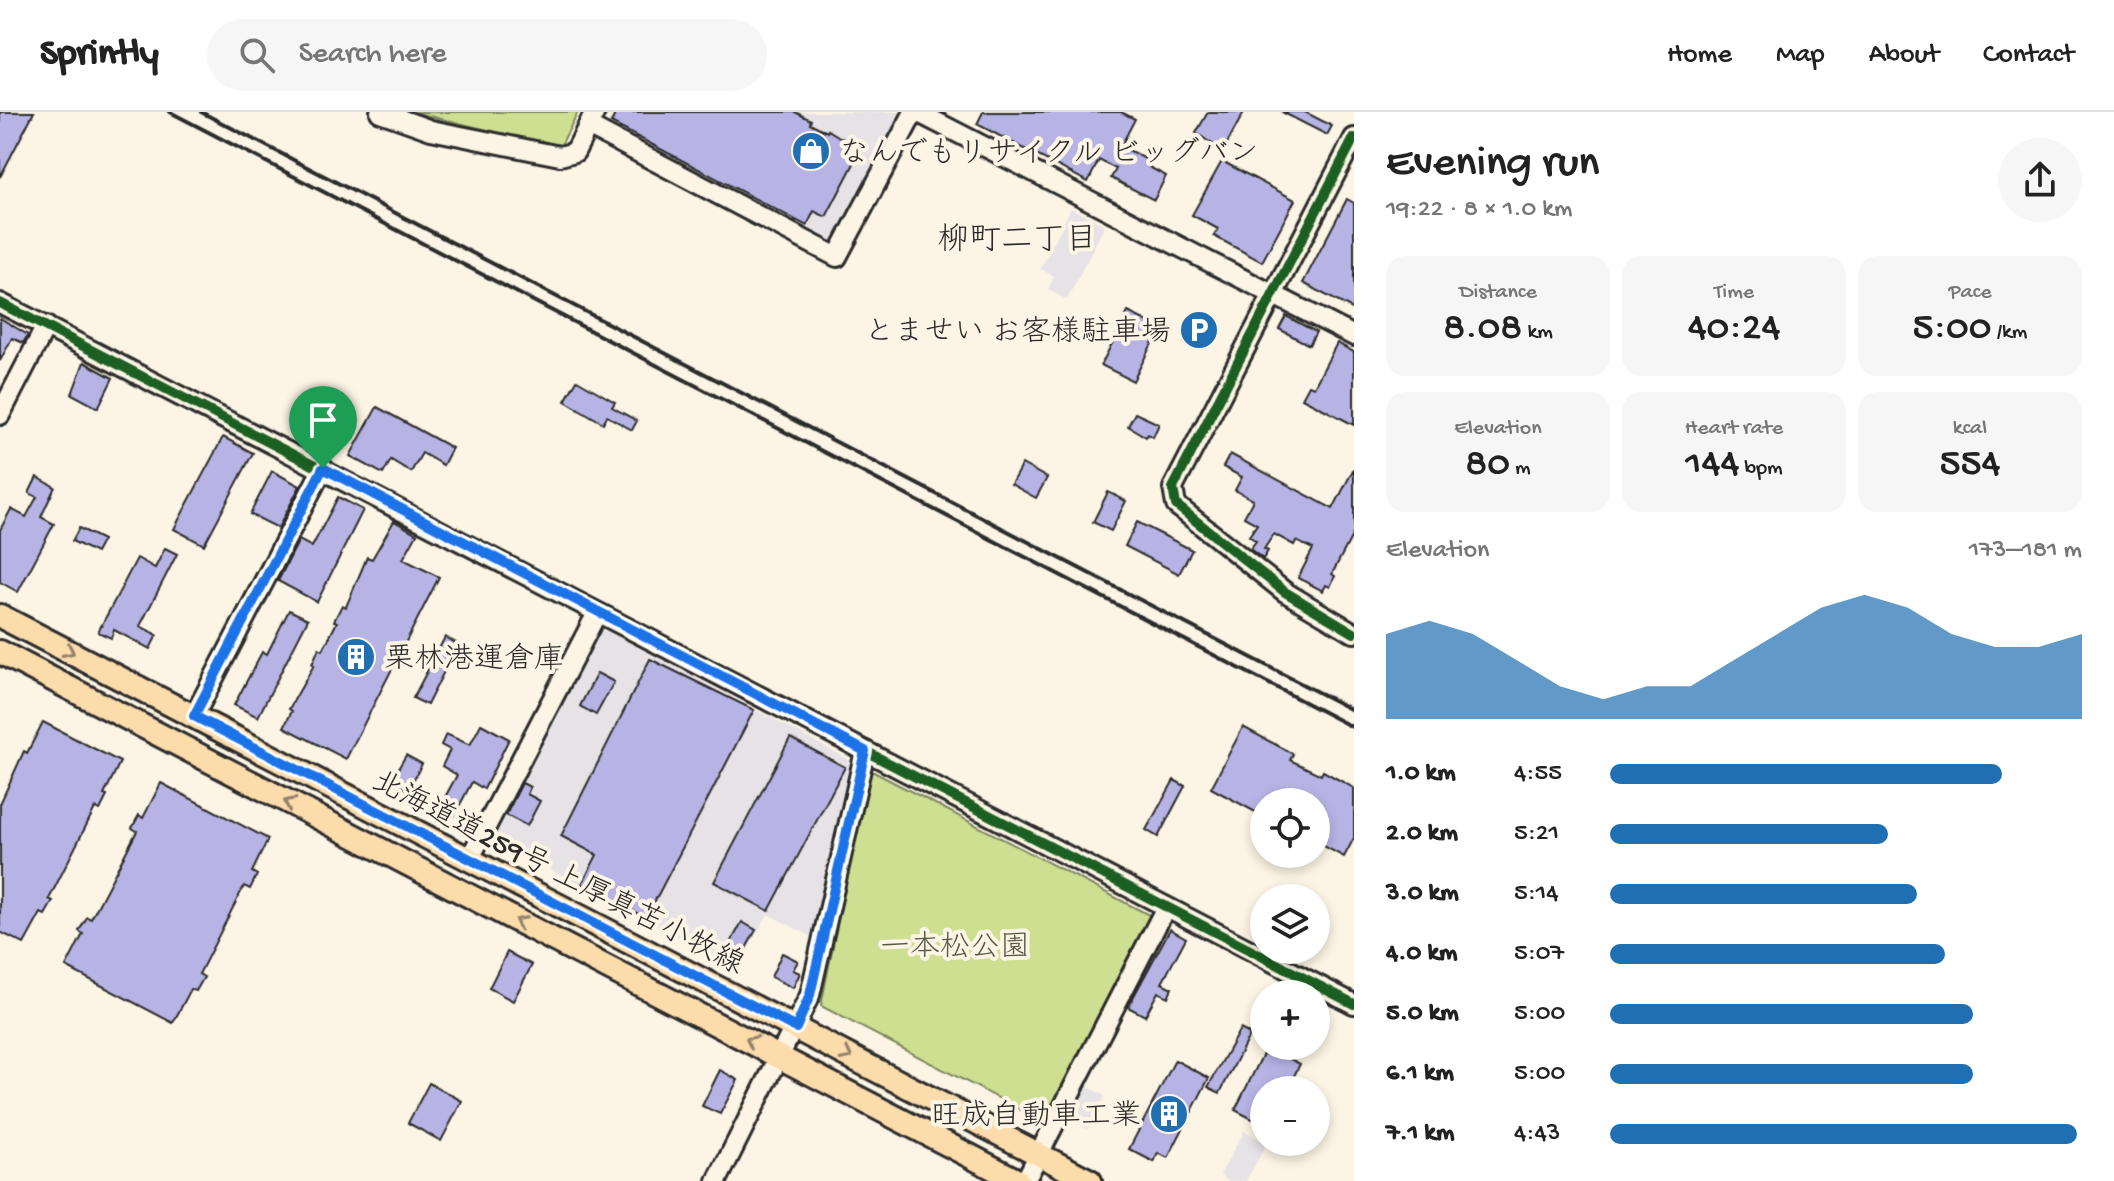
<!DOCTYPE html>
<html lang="en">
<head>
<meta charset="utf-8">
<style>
  :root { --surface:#fff; --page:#f6f6f6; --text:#222; --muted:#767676; --line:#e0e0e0; --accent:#1f6fb2 }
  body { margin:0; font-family:"Gochi Hand","Klee One",sans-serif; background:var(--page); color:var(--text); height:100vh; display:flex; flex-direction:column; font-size:30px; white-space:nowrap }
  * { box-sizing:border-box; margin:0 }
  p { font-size:26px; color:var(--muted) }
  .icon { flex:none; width:44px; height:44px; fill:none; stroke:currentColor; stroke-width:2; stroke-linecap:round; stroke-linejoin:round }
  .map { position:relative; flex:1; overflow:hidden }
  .drawer { display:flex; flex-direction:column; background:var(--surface); width:760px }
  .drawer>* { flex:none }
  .controls { position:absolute; left:1250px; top:676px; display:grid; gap:16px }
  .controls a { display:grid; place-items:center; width:80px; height:80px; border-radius:50%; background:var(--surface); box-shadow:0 4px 12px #0003; font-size:40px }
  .pin { position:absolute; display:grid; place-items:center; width:68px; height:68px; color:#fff; margin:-82px -34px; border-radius:50% 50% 50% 0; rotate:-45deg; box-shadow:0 0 8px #0007 }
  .pin .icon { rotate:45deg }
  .round { display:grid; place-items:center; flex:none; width:84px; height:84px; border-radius:42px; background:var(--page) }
  .overview { display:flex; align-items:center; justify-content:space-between; height:136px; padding:0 32px }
  h1 { font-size:44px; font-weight:600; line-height:60px }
  .metrics { display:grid; grid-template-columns:repeat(3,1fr); gap:12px; height:136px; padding:8px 32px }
  .metrics div { display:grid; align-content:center; border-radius:20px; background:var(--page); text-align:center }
  .metrics b { font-size:40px; font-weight:600 }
  .metrics small { font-size:22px; font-weight:400 }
  .metrics p { font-size:22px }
  .chart { height:224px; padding:16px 32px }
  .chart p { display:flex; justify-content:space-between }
  .chart svg { width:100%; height:144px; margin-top:8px; fill:var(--accent); opacity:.7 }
  ul { padding:0 32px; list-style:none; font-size:26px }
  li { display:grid; grid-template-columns:128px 96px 1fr; align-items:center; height:60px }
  li i { height:20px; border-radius:10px; background:var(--accent) }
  header { display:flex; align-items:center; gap:48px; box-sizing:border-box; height:112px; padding:0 40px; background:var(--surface); border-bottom:2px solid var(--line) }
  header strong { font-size:38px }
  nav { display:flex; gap:44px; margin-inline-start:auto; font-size:28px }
  .search { width:560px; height:72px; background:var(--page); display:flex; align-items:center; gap:20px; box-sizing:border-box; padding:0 28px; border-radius:44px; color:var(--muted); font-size:30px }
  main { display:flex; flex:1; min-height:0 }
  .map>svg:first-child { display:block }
</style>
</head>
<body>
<header>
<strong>Sprintly</strong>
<div class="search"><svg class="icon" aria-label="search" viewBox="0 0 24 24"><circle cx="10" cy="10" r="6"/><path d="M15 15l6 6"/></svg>Search here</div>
<nav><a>Home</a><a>Map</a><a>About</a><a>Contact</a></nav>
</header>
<main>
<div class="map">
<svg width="1354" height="1069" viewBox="0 0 1354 1069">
  <rect width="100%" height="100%" fill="#fcf5e5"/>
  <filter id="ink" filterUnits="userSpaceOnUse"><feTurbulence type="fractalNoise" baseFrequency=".0125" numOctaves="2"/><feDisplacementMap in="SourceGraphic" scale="16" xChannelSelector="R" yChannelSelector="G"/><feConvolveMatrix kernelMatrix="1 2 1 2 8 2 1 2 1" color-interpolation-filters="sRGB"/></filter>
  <g filter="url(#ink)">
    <g fill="#e7e2e5">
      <polygon points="614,0 900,0 831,133 607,13"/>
      <polygon points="1071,96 1105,113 1067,188 1048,177 1054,164 1040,157"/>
      <polygon points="606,518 848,647 851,654 812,825 768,802 737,856 496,729 495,718 597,521"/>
      <polygon points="1085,973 1105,984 1088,1017 1073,1009 1082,990 1078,987"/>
      <polygon points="1244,1019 1267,1031 1246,1069 1227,1069 1220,1063"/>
    </g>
    <g fill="#cedf92" stroke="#7c855e" stroke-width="2">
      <polygon points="412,0 578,0 560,35"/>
      <polygon points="868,657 1151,804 1046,1011 821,894"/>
    </g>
    <g fill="#b7b4e5" stroke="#2b2b2b" stroke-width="2">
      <polygon points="0,0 34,0 0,65"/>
      <polygon points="616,0 795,0 811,8 810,11 827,20 828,18 861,38 826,105 814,99 807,114 611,11"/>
      <polygon points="983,0 1121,0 1135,7 1121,34 1151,50 1149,55 1166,64 1154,88 1111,66 1116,57 1099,48 1088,70 977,12"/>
      <polygon points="1208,0 1244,0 1223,39 1196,21"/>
      <polygon points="1282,0 1305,0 1332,14 1327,23"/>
      <polygon points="1222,49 1295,88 1262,150 1214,124 1218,117 1192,103"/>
      <polygon points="1347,87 1354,91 1354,198 1303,171"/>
      <polygon points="1128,200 1160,216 1133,269 1101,253"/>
      <polygon points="1286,204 1316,220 1309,233 1279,217"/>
      <polygon points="0,206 28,223 23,231 12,226 0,249"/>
      <polygon points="1337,231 1354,240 1354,313 1302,286 1309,273 1314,275"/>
      <polygon points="84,250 113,266 98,296 72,282"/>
      <polygon points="577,268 615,290 612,295 637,309 632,318 607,304 603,311 565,289"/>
      <polygon points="377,295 452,336 443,353 422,341 411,360 391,348 383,362 350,344"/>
      <polygon points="1135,301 1159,312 1153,325 1148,322 1146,325 1128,314"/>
      <polygon points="223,325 253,341 204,433 174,417"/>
      <polygon points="1230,342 1333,397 1354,356 1354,420 1332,462 1335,464 1330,475 1326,473 1323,479 1298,466 1313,437 1296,429 1294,433 1274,422 1264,437 1268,439 1263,447 1250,437 1256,429 1249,424 1257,412 1244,405 1253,388 1235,378 1242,365 1223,355"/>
      <polygon points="1022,352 1047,366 1036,386 1011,372"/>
      <polygon points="272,359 300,374 278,416 250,402"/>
      <polygon points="37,365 55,375 41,405 54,412 18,480 0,470 0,418 11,397 26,405 37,385 29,381"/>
      <polygon points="1108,380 1126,389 1111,419 1093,410"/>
      <polygon points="338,385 363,398 317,490 278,469 299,428 312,435"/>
      <polygon points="394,409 417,422 403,447 439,465 346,647 284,615 292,599 289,597 314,553 312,552 319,536 323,538 337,510 334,509 342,493 346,495 367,445 372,447"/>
      <polygon points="1137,410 1192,438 1179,462 1125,434"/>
      <polygon points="79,416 103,428 96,441 72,429"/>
      <polygon points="165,436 177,442 140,514 157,523 150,537 114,518 111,526 98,520 137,446 155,456"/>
      <polygon points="289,498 308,507 258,605 234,593 262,540 267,542"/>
      <polygon points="445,525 458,532 427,593 413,586"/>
      <polygon points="650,547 754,598 646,806 582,772 597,743 561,724"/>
      <polygon points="597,561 614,570 596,603 580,594"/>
      <polygon points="43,610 120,650 104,683 107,684 100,698 95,696 49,787 53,789 45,803 41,801 24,832 0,820 0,692 24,639 27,641"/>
      <polygon points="481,612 509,627 484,677 472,670 454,704 439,696 457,663 442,654 450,638 441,633 446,622 470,633"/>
      <polygon points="1243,615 1293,642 1290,648 1321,663 1323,659 1354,676 1354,726 1344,745 1316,730 1316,690 1264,690 1261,703 1211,676"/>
      <polygon points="790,626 845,655 769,799 714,770"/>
      <polygon points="406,643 422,652 408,678 391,669"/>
      <polygon points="1174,668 1185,674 1158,725 1146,718"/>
      <polygon points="161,671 268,727 252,760 257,763 250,777 244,774 199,862 204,865 196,879 191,877 173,911 66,855 83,822 79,819 87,805 91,807 137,719 132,716 139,703 143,706"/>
      <polygon points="522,671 530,675 527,682 540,689 527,714 506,703"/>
      <polygon points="742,810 756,818 737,853 723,845"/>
      <polygon points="1170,817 1186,826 1162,871 1172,876 1168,885 1158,880 1145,904 1128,895"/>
      <polygon points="507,840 532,853 513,889 489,876"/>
      <polygon points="782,841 798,849 793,858 800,861 793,876 771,865"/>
      <polygon points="1240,917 1250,922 1220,981 1208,975"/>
      <polygon points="1267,934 1294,934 1288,946 1300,952 1287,978 1264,978 1264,1013 1235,998"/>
      <polygon points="1175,948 1209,966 1168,1046 1158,1041 1154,1050 1129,1037"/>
      <polygon points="720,958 738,968 720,1002 702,994"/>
      <polygon points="429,971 462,989 441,1029 408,1011"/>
    </g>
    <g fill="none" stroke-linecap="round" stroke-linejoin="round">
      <g stroke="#2b2b2b" stroke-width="24">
        <g id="minor">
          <polyline points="380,0 431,18 560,44 575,40 595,0"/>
          <polyline points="917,0 1354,224"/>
          <polyline points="588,14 837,145 914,0"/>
          <polyline points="1354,26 1173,376 1176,393 1285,480 1354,521"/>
          <polyline points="0,191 1354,892"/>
          <polyline points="0,303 46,214"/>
          <polyline points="194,604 323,356"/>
          <polyline points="470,746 597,501"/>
          <polyline points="717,1069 810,883 865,639"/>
          <polyline points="1025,1069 1166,795"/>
        </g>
      </g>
      <g stroke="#2b2b2b" stroke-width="28">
        <g id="major">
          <polyline points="0,504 1090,1069"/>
          <polyline points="0,540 1018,1069"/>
        </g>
      </g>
      <use href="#minor" stroke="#fcf5e5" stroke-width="18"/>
      <use href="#major" stroke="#fddcac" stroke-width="22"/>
      <g stroke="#2b2b2b" stroke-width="4">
        <polyline points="170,0 1354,616"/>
        <polyline points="201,0 1354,599"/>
      </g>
      <g stroke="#fcf5e5" stroke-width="15">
        <g id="cycleway">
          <polyline points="1354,26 1173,376 1176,393 1285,480 1354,521"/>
          <polyline points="0,191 1354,892"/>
        </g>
      </g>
      <use href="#cycleway" stroke="#1b5e20" stroke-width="10"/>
    </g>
    <defs><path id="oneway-chevron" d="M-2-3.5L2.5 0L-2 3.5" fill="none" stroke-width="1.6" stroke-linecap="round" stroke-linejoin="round" transform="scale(2)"/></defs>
    <g stroke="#94846c">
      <use href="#oneway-chevron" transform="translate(69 539) rotate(27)"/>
      <use href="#oneway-chevron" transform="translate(289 691) rotate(-153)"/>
      <use href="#oneway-chevron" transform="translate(520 810) rotate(-153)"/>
      <use href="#oneway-chevron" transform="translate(751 929) rotate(-153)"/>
      <use href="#oneway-chevron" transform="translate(847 943) rotate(27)"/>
    </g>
  </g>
  <g fill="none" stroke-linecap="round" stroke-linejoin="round" filter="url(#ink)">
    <g stroke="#fff" stroke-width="16">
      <polygon id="route" points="323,356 865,639 810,883 796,916 194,604"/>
    </g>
    <use href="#route" stroke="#1a73e8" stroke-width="10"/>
  </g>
  <defs>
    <g id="shop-disc" transform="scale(2)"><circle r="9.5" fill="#1f6fb2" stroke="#fcf5e5"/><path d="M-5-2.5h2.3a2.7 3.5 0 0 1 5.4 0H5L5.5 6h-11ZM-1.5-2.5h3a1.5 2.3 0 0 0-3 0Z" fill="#fff"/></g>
    <g id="parking-disc" transform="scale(2)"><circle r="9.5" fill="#1f6fb2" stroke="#fcf5e5"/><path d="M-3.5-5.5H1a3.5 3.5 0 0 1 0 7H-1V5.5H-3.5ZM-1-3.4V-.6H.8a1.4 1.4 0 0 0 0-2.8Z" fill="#fff"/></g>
    <g id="building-disc" transform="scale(2)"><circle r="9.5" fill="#1f6fb2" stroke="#fcf5e5"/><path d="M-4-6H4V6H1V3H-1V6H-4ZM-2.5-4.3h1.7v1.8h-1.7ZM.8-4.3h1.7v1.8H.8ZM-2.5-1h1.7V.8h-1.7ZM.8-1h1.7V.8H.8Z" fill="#fff"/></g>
  </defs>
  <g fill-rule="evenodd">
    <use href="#shop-disc" x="811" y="39"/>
    <use href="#parking-disc" x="1199" y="218"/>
    <use href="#building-disc" x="356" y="545"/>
    <use href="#building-disc" x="1169" y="1002"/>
  </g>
  <g text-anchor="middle" stroke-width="8" stroke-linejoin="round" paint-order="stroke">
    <g font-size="30" fill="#2b2b2b" stroke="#fcf5e5" text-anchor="start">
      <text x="839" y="49">なんでもリサイクル ビッグバン</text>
      <text x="1171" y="228" text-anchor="end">とませい お客様駐車場</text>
      <text x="384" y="555">栗林港運倉庫</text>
      <text x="1141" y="1012" text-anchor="end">旺成自動車工業</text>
    </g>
    <g font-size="30" fill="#2b2b2b" stroke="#fcf5e5">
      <text transform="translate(559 759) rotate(27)" y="10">北海道道259号 上厚真苫小牧線</text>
    </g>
    <g font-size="30" fill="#545845" stroke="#fcf5e5">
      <text x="955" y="843">一本松公園</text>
    </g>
    <g font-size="32" fill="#2b2b2b" stroke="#fcf5e5">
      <text x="1017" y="136">柳町二丁目</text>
    </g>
  </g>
</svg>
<div class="controls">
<a><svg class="icon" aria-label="locate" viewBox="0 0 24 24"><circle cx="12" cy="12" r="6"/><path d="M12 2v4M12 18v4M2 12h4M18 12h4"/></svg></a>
<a><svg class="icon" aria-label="layers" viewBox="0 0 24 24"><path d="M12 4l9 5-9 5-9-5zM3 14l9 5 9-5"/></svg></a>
<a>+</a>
<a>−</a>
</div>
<div class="pin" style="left:323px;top:356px;background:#1e9e55"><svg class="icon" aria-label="arrive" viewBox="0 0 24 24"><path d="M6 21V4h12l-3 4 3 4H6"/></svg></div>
</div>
<section class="drawer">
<div class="overview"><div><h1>Evening run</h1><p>19:22 · 8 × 1.0 km</p></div><a class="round"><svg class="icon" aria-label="share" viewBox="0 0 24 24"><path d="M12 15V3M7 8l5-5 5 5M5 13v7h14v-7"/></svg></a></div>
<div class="metrics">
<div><p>Distance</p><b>8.08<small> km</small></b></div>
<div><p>Time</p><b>40:24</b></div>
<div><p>Pace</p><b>5:00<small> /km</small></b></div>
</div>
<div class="metrics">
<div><p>Elevation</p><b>80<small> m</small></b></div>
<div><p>Heart rate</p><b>144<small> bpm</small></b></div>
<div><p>kcal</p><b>554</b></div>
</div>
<div class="chart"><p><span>Elevation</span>173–181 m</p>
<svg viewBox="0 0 160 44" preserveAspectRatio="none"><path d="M0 44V18L10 14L20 18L30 26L40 34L50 38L60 34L70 34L80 26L90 18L100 10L110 6L120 10L130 18L140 22L150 22L160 18V44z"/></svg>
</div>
<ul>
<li><b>1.0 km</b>4:55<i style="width:83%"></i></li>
<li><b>2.0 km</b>5:21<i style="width:59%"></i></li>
<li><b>3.0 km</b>5:14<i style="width:65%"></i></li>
<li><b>4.0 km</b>5:07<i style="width:71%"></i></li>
<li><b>5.0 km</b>5:00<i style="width:77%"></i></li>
<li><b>6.1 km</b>5:00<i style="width:77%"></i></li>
<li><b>7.1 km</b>4:43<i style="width:99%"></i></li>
</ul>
</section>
</main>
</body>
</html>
